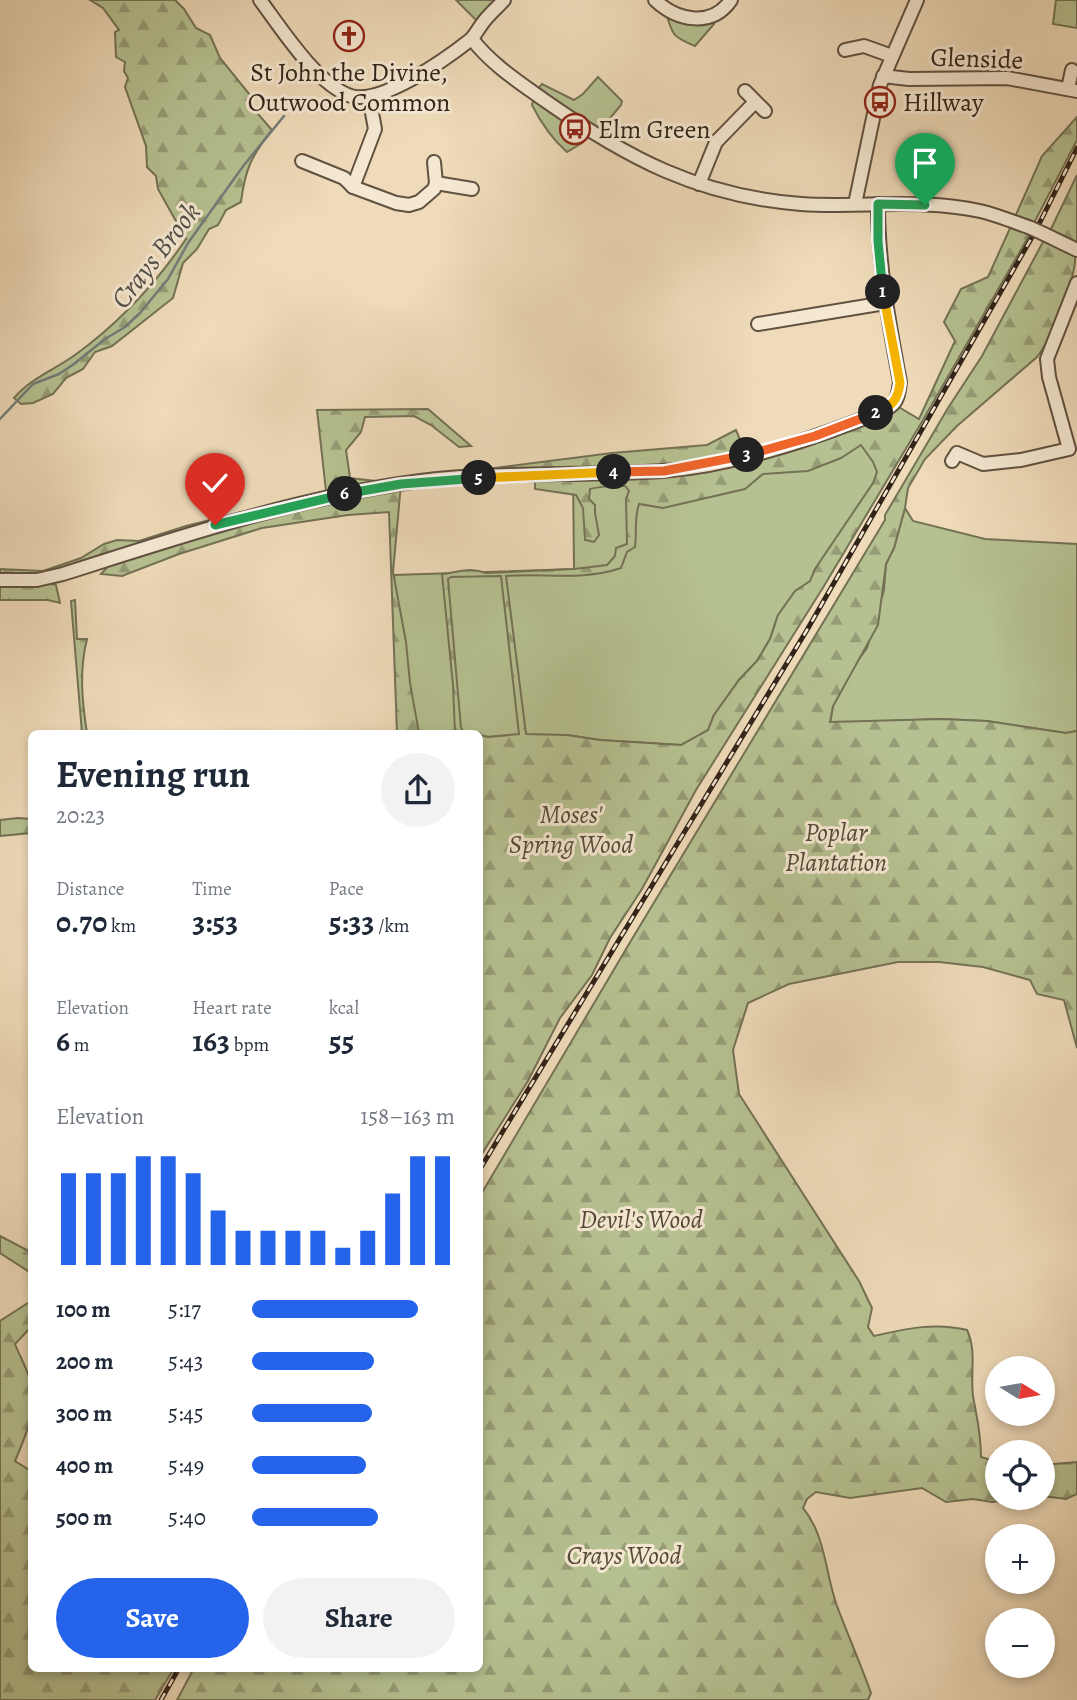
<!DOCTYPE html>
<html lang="en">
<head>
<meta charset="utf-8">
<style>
  :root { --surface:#fff; --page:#f2f2f3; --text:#1f2937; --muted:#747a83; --accent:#2563eb }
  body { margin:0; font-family:Alegreya,serif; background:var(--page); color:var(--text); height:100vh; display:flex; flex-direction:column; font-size:26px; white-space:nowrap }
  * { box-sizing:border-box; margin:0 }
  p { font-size:23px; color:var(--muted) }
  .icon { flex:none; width:38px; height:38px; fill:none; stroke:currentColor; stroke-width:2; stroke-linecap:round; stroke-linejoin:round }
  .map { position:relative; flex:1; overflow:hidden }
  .details { position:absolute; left:28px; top:730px; width:455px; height:942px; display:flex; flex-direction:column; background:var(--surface); border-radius:10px; box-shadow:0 4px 10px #0003 }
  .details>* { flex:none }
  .needle { width:46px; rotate:101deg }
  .buttons { position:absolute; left:985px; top:1356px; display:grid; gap:14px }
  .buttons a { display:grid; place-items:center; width:70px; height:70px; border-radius:50%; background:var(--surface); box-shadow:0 4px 10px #0003; font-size:35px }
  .pin { position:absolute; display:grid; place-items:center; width:60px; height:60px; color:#fff; margin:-72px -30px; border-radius:50% 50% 50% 0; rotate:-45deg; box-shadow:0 0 7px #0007 }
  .pin .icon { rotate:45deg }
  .km { position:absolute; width:35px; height:35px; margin:-18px; border-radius:50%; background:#222; color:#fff; font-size:19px; line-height:35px; text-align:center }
  .round { display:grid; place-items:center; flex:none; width:74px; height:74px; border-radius:37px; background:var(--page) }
  .head { display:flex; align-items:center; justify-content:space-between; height:119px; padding:0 28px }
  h1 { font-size:38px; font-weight:700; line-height:52px }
  .figures { display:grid; grid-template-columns:repeat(3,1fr); gap:10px; height:119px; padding:7px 28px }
  .figures div { display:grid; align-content:center }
  .figures b { font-size:30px; font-weight:700 }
  .figures small { font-size:19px; font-weight:400 }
  .figures p { font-size:19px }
  .chart { height:196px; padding:14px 28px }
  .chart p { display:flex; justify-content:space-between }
  .chart svg { width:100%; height:126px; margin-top:7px; stroke:var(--accent); stroke-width:6 }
  .cta { display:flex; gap:14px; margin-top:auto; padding:14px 28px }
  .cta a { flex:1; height:80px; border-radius:42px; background:var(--accent); color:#fff; font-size:28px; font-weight:700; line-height:80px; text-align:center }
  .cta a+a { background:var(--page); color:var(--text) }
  ul { padding:0 28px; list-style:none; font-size:23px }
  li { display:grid; grid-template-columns:112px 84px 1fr; align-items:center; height:52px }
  li i { height:18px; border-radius:9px; background:var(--accent) }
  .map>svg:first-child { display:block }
</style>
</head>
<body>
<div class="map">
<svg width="1077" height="1700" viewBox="0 0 1077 1700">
  <defs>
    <pattern id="forest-firs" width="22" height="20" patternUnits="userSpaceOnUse" patternTransform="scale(1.75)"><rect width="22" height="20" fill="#b6c191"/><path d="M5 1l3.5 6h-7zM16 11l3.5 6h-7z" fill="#959c76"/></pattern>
  </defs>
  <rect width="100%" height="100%" fill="#efdbb9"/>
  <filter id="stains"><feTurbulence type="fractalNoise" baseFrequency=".00286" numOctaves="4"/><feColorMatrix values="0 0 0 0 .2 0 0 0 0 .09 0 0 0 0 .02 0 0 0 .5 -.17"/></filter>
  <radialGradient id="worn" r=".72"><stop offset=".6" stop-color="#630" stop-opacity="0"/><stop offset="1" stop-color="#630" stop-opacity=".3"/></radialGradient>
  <g fill="#b6c191" stroke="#747255" stroke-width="2">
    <polygon points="456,0 504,0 482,26"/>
    <polygon points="1056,0 1077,0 1077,28 1053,24"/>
    <path d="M 665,10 L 716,14 L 714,24 L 695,46 C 670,36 673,34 665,10 Z"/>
    <path d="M 598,77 L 622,101 L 621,105 L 596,135 L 591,132 L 582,143 L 567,152 C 551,138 541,123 532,105 L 535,93 L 542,84 L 574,100 L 583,94 Z"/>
    <polygon points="919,419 812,594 778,615 770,639 757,661 739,680 714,715 708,730 681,745 600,740 567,735 516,735 488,737 480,735 480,733 410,733 394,575 574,569 573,473 664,471"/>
    <polygon points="905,508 913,521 985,539 1077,544 1077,731 1066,733 987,721 941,719 830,723 833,706 856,663 867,648 884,590 886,564 894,548"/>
  </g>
  <g fill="url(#forest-firs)" stroke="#747255" stroke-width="2" fill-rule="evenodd">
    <path d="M 90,0 L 175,0 L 184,9 L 196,28 L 210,35 L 220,58 L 250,95 L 246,100 L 272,130 C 251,156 245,170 241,202 L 226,210 L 218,225 L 209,229 L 197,249 L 183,263 L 173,298 L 112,346 L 95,352 L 83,369 L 66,378 L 53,394 L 33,403 L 21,404 L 14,398 C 31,378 54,370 75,355 C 119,323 155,285 186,239 L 158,189 L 156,176 L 147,167 L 146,146 L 125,87 L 128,78 L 124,71 L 125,62 L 116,57 L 115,32 L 119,30 L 103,8 Z"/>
    <polygon points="1077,117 1077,140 1033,225 1015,217 1042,156"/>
    <polygon points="1077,175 1077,243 1050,231"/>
    <path d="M 1011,226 L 1030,234 L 923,420 L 824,586 L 696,790 L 642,889 L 610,938 L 592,975 L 560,1018 L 528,1081 L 480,1157 L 480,735 L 488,737 L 519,734 L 501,576 L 451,577 L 448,579 L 461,728 L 464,732 L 470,733 L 455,733 L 453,685 L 442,574 C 459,573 467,566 486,573 L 574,569 L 607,565 L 615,556 L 616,548 L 627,544 L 626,499 L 629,491 L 625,486 C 617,485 597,487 590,489 L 589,499 L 595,505 L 595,513 L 599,535 L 594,542 L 585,540 L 583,508 L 576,495 L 535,489 L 535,475 L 718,462 L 897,406 L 919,419 L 955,341 L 944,322 L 961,289 L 988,277 ZM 861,445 L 873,462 L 877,472 L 873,483 L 815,569 L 810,581 L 795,591 L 778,615 L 770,639 L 757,661 L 739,680 L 714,715 L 708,730 L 681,745 L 600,740 L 567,735 L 526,734 L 506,576 C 545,573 583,581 621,568 L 627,552 L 635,547 C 637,532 634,519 639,504 L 663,508 L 745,489 L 763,474 L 808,471 L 841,458 Z"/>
    <path d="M 1044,240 L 1075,256 C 1077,276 1050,341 1037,357 L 957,426 L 925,459 L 908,488 L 905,508 L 894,548 L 886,564 L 878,625 L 833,706 L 830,722 L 941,719 L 987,721 L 1066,733 L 1077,731 L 1077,1048 L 1064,1000 L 1037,994 L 1030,980 L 983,967 L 939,962 L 898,962 L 789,984 L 748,1003 L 733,1050 L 739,1094 L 859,1281 L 872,1308 L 868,1327 L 874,1336 C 904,1329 935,1322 967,1330 C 977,1351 970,1373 973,1396 C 977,1419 981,1433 981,1457 L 997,1462 L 998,1498 L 1020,1498 L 992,1502 L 973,1499 L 946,1502 L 922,1488 L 850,1498 L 816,1492 L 807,1499 L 803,1508 C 826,1536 825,1573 837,1606 C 848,1635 860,1663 871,1693 L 868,1700 L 177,1700 L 194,1668 L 480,1668 L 480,1196 L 632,939 L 885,520 L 885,515 L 948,408 L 982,356 Z"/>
    <polygon points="428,409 471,446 459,447 431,425 414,416 365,417 361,432 346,450 350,478 401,484 393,572 406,642 410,683 419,733 397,733 389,512 348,515 262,528 179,554 122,576 101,574 117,557 37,580 56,585 60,603 48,600 0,600 0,569 43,571 81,558 104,544 117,540 139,541 186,526 326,491 317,410"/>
    <polygon points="736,430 746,454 664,469 486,471 495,468 612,453 707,445"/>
    <path d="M 75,600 L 77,639 L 87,639 C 79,670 82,701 87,733 L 82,733 L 71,601 Z"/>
    <polygon points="18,818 31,819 31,833 0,836 0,820"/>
    <polygon points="0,1236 31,1252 31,1273 0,1253"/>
    <path d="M 31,1301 L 31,1327 L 15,1344 C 20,1357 29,1372 32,1386 C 36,1412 25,1438 15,1461 L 31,1471 L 32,1668 L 174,1668 L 155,1700 L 0,1700 L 0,1321 Z"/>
    <polygon points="1077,1462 1077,1494 1066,1499 1043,1496 1043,1465"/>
  </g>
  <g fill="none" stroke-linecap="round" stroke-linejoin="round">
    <polyline stroke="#737c7a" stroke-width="2.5" points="0,419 33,384 59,374 74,364 105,339 125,327 140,313 168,279 188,243 244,165 284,116"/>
    <g stroke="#615141" stroke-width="16">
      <g id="minor">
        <path d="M 260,0 C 281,28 317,85 351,96 C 381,105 446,59 470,40 C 475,36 478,29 482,24 C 488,15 497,8 504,0"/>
        <path d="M 655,0 C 677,21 712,28 731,0"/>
        <path d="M 472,39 C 491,64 519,82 544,100 C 627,158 698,196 801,204 C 860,208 921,198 980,211 C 997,215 1014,222 1031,228"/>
        <polyline points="845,50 864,46 892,56"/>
        <polyline points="883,76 909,79 1007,78 1077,91"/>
        <polyline points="1068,89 1072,70"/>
        <polyline points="745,91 765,111"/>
        <polyline points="302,161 344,178 353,187 396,203 409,205 419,202 434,189 436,183 434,162"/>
        <polyline points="436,183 472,189"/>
        <polyline points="699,184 716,142 755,102"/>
        <polyline points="353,187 375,129 369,97"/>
        <polyline points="855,204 880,85 917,0"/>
        <polyline points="1044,234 1077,250"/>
        <polyline points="758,324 885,303"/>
        <polyline points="952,461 957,453 983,464 1021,460 1069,449 1049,377 1047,359 1077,283"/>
        <path d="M 0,580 L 37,580 L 63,574 C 173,539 284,502 399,484 C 486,470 575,477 663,471 C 726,466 798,444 857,421 C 867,417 882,413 891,406 C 898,401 899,391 900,382 C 889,323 878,265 878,204"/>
      </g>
    </g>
    <use href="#minor" stroke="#f5e8d2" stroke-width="12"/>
    <g stroke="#322319" stroke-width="5">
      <g id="rail">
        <polyline points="480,1169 807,630 1035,232 1077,148"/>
        <polyline points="161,1700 179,1668"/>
      </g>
    </g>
    <use href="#rail" stroke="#f5e8d2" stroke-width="2.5" stroke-dasharray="8" stroke-linecap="butt"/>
    <g stroke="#615141" stroke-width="16" stroke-linecap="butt">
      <polyline id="minor-bridge" points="1031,228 1044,234"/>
    </g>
    <use href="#minor-bridge" stroke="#f5e8d2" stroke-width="12"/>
  </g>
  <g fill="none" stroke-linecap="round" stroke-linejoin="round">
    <g stroke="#fff" stroke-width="14">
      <polyline id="split-1" points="883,292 878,241 878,204 925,205"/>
    </g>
    <g stroke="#fff" stroke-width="14">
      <path id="split-2" d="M 876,413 C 892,406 898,400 900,383 L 883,292"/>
    </g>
    <g stroke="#fff" stroke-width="14">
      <polyline id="split-3" points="747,455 815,436 876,413"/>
    </g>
    <g stroke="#fff" stroke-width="14">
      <polyline id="split-4" points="614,472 664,471 747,455"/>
    </g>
    <g stroke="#fff" stroke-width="14">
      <polyline id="split-5" points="479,478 614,472"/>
    </g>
    <g stroke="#fff" stroke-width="14">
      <polyline id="split-6" points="345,494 401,484 479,478"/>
    </g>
    <g stroke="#fff" stroke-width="14">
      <polyline id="split-7" points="215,525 345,494"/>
    </g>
    <use href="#split-1" stroke="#22a559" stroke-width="9"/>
    <use href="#split-2" stroke="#f5b400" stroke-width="9"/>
    <use href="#split-3" stroke="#f0652b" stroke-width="9"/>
    <use href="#split-4" stroke="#f0652b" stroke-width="9"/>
    <use href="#split-5" stroke="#f5b400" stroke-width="9"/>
    <use href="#split-6" stroke="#22a559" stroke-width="9"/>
    <use href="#split-7" stroke="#22a559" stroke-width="9"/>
  </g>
  <defs>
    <g id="church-ring" transform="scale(1.575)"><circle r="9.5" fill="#f5e8d2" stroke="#8f2418" stroke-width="1.5"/><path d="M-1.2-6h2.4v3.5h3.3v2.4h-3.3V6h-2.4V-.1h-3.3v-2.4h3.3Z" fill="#8f2418"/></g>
    <g id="bus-ring" transform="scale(1.575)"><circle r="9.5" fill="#f5e8d2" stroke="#8f2418" stroke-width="1.5"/><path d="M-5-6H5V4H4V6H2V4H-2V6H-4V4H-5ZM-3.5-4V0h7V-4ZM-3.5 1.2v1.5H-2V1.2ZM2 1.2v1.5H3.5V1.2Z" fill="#8f2418"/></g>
  </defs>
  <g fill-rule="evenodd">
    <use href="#church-ring" x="349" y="36"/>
    <use href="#bus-ring" x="880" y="102"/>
    <use href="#bus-ring" x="575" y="129"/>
  </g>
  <g text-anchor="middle" stroke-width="6" stroke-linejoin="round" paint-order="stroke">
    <g font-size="26" fill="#322319" stroke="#f5e8d2">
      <text transform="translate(977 58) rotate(2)" y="9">Glenside</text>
    </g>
    <g font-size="26" fill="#322319" stroke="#f5e8d2" text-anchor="start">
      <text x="349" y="81" text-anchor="middle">St John the Divine,<tspan x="349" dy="30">Outwood Common</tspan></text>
      <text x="903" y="111">Hillway</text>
      <text x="598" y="138">Elm Green</text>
    </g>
    <g font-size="26" font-style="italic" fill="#534a37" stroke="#f5e8d2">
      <text x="571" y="823">Moses'<tspan x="571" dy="30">Spring Wood</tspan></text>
      <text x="836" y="841">Poplar<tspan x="836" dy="30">Plantation</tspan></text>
      <text x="641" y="1228">Devil's Wood</text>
      <text x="624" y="1564">Crays Wood</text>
    </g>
    <g font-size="28" font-style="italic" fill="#53504a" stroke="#f5e8d2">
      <text transform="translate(155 255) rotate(-52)" y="10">Crays Brook</text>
    </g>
  </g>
  <rect width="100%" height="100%" filter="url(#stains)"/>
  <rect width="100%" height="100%" fill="url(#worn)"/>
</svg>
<div class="buttons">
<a><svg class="needle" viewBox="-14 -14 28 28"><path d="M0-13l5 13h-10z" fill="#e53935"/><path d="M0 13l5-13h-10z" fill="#747a83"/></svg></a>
<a><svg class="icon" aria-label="locate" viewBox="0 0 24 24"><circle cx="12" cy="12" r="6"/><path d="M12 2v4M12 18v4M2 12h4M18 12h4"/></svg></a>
<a>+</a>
<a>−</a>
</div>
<div class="pin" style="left:925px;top:205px;background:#1e9e55"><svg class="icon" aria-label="arrive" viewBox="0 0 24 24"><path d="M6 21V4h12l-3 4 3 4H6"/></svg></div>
<div class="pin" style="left:215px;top:525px;background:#d93025"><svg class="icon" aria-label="check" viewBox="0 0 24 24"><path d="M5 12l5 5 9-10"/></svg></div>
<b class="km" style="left:883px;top:292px">1</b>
<b class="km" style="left:876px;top:413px">2</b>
<b class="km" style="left:747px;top:455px">3</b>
<b class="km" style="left:614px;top:472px">4</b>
<b class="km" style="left:479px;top:478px">5</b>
<b class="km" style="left:345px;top:494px">6</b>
<section class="details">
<div class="head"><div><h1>Evening run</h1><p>20:23</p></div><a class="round"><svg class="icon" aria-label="share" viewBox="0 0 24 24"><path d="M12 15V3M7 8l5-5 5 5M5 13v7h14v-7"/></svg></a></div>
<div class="figures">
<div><p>Distance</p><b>0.70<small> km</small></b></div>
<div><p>Time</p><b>3:53</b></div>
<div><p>Pace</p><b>5:33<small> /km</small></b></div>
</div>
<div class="figures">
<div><p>Elevation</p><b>6<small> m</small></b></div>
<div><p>Heart rate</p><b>163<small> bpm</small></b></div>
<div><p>kcal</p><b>55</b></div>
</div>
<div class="chart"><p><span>Elevation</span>158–163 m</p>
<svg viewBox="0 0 160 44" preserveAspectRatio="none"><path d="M5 44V12M15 44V12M25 44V12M35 44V6M45 44V6M55 44V12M65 44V25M75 44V32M85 44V32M95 44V32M105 44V32M115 44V38M125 44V32M135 44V19M145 44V6M155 44V6"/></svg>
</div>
<ul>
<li><b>100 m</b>5:17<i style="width:82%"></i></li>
<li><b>200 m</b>5:43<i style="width:60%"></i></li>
<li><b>300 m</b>5:45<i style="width:59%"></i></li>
<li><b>400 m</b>5:49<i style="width:56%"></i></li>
<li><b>500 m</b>5:40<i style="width:62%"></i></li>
</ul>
<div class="cta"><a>Save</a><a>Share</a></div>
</section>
</div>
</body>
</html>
